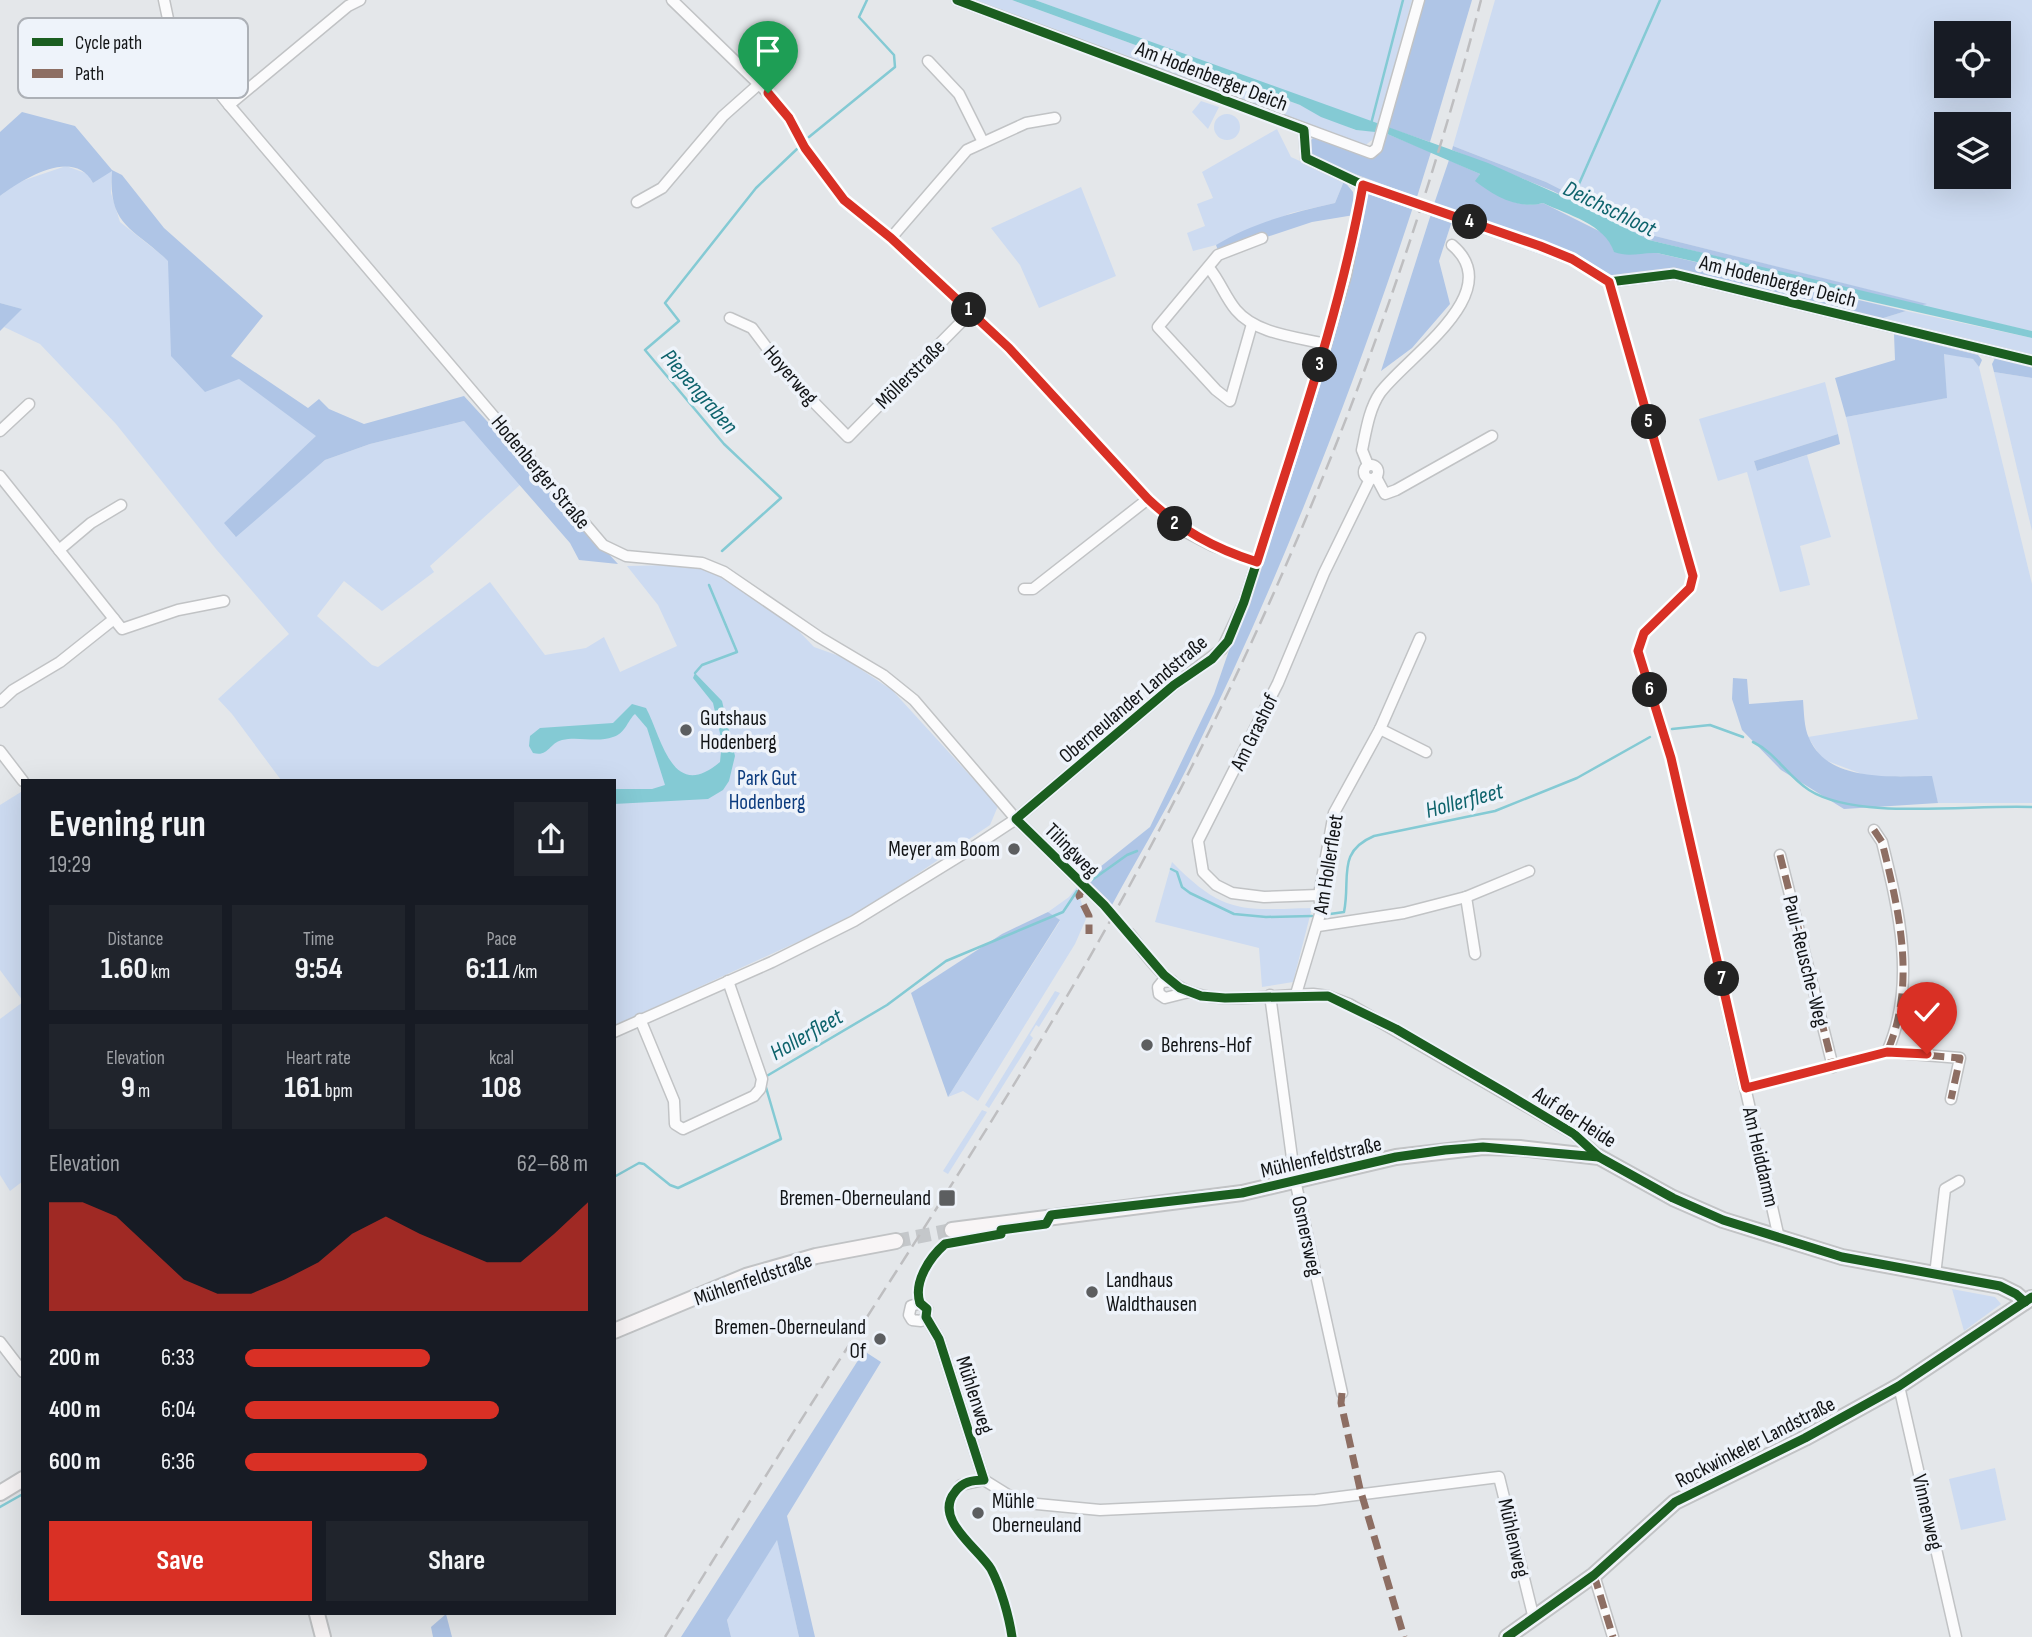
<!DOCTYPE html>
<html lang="en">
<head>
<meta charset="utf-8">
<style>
  :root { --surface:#171b24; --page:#20242c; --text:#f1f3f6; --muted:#9ea1a6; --accent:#d93025 }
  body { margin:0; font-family:"Sofia Sans Condensed",sans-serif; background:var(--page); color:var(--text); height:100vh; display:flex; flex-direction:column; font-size:26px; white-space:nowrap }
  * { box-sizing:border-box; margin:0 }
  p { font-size:23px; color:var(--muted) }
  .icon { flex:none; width:38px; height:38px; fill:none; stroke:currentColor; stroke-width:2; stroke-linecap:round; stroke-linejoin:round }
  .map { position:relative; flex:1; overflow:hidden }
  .panel { position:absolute; left:21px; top:779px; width:595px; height:836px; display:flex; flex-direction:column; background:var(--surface); border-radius:0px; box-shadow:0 7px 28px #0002 }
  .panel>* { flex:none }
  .tools { position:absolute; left:1934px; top:21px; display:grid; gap:14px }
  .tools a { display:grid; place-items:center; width:77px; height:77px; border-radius:0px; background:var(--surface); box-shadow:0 7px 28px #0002; font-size:35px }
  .pin { position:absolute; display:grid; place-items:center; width:60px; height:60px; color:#fff; margin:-72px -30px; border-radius:50% 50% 50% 0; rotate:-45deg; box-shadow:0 0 7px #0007 }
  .pin .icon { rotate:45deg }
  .km { position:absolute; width:35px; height:35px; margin:-18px; border-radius:50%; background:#222; color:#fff; font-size:19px; line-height:35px; text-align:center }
  .round { display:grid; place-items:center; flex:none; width:74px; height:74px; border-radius:0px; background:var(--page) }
  .head { display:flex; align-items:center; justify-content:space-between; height:119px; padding:0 28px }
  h1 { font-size:38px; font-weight:700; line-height:52px }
  .figures { display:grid; grid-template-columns:repeat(3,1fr); gap:10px; height:119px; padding:7px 28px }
  .figures div { display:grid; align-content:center; border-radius:0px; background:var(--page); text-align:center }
  .figures b { font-size:30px; font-weight:700 }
  .figures small { font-size:19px; font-weight:400 }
  .figures p { font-size:19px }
  .chart { height:196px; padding:14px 28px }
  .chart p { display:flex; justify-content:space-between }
  .chart svg { width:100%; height:126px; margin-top:7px; fill:var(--accent); opacity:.7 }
  .button { display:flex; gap:14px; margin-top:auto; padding:14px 28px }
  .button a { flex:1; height:80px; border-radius:0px; background:var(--accent); color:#fff; font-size:28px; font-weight:700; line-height:80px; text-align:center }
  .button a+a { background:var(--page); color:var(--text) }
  ul { padding:0 28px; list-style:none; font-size:23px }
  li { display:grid; grid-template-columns:112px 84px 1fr; align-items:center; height:52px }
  li i { height:18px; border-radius:9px; background:var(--accent) }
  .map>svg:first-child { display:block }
</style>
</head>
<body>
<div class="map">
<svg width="2032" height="1637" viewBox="0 0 2032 1637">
  <rect width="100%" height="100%" fill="#e4e7ea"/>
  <g fill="#cddbf1" fill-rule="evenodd">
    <polygon points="971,0 1012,0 1300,105 1355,130 1376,131 1376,137 1363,147"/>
    <polygon points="1035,0 1412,0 1378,125"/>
    <path d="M 1495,0 L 2032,0 L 2032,331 L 1920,306 L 1925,304 L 1651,235 L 1546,182 L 1453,146 ZM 1946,33 L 1998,33 L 1998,86 L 1946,86 ZM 1946,124 L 1998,124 L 1998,177 L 1946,177 Z"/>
    <polygon points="1201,101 1219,107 1208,129 1192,112"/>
    <circle cx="1227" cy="127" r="13"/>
    <polygon points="1277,129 1291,157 1344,181 1335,203 1291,213 1216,245 1193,251 1187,233 1205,226 1197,204 1213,198 1202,172"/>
    <polygon points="66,166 88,174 93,183 112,170 111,193 120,222 168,260 239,378 317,436 225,523 235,536 325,460 370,444 464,421 521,484 430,566 434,572 382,611 344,581 317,616 372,665 378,667 490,582 545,655 586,648 604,637 620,672 677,646 658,605 627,566 675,565 711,570 739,587 793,625 814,647 842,657 892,690 998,806 990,825 877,901 826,929 614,1026 614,780 281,780 232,714 218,699 289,634 216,549 116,424 40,344 4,327 21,309 0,303 0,196 19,182"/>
    <polygon points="1081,187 1116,276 1039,308 1020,265 991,228"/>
    <polygon points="1906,311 2032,338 2032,357 1877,320"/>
    <polygon points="1944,353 1973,359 1979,367 2032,584 2032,803 1938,803 1931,776 1870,777 1822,759 1808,737 1918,719 1846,417 1946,398"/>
    <polygon points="1994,372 2032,378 2032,531"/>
    <polygon points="1825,382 1838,434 1754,461 1757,471 1807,455 1831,537 1800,546 1810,585 1780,592 1747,472 1718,481 1699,419"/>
    <polygon points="21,792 23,794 23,1001 0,970 0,805"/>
    <path d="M 1172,862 C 1224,915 1242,910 1312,908 L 1293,982 L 1262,987 L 1259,948 L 1155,922 Z"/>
    <polygon points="1077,887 1086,919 1075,944 978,1101 963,1091 948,1097 1060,921 1048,912 1069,897"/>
    <polygon points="1055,991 1060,993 1039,1027 1036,1025 1030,1035 1033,1038 989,1108 985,1105"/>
    <polygon points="23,1002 23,1181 10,1191 0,1175 0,1019"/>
    <polygon points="982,1110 987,1112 948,1174 943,1171"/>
    <polygon points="1952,1289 1995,1297 2001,1304 1964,1331"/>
    <polygon points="1995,1468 2006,1520 1961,1530 1949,1479"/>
    <polygon points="777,1539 799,1637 731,1637 727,1620"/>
  </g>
  <g fill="#afc5e6">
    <polygon points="1423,0 1472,0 1430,142 1386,127"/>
    <path d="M 22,112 L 75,126 L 112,170 L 122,175 L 164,228 L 263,316 L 231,356 L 308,408 L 319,399 L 329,409 L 364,424 L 464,396 L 618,564 L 579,560 L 570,543 L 464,421 L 370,444 L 325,460 L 236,537 L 224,523 L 316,436 L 239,379 L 205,392 L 171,356 L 168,261 C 133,227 108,227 112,171 L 93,183 C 74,147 23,179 0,196 L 0,132 Z"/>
    <polygon points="1385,133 1431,152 1417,197 1317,160 1309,153 1310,141 1313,138 1375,158"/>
    <polygon points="1453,146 1546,182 1651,235 1927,304 1919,306 1649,240 1553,191 1452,150"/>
    <path d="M 1449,160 L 1480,174 L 1476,181 C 1497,194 1517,210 1543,203 L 1607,235 L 1614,251 C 1631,255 1641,252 1657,253 L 1906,311 L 1877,320 L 1677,270 L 1621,277 L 1606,275 L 1577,254 L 1434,204 Z"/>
    <path d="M 1344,181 L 1353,192 L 1354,215 L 1312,222 L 1219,253 L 1216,245 C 1252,223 1294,212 1335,203 Z"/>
    <path d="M 1371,191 L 1413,207 C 1350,400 1275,589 1186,770 C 1163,816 1136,860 1112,905 L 1085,879 L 1150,827 L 1214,694 L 1259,563 L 1365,196 Z"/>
    <polygon points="1431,214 1452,221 1439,261 1450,304 1412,348 1381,371"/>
    <polygon points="0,303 22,309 0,331"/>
    <polygon points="1894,334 1978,355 1982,360 1979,367 1973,359 1944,354 1947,398 1846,417 1835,378 1895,360"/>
    <polygon points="1995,358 2032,365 2032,378 1994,372 1992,364"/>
    <polygon points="1838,434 1840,444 1757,471 1754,461"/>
    <path d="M 1733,678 L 1747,679 L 1749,704 L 1803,700 C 1804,712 1804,728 1809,738 C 1828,783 1892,776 1932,776 L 1938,803 L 1844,809 L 1781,770 L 1742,730 L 1732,699 Z"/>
    <polygon points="1048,912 1060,920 948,1097 911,993 1002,934"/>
    <polygon points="864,1351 881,1362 787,1516 815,1637 799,1637 777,1540 727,1620 731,1637 681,1637"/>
    <polygon points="446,1614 452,1637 433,1637 431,1627"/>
  </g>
  <g fill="#84cad4">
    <path d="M 1012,0 L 1035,0 L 1488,163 L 1587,207 L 1649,240 L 2032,331 L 2032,338 L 1657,253 C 1641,252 1630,258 1614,252 C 1605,224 1568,215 1543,203 C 1519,210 1494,196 1475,181 L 1480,174 L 1385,133 L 1356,130 L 1321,117 L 1300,105 Z"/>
    <path d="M 695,673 L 722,701 L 735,756 L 729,781 L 723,790 L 708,799 L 614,804 L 614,789 L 652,789 L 665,785 L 647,728 L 635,714 C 627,721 626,733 613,737 C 597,743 578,736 562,740 C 548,744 549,757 533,753 L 529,746 L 530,736 L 540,728 L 613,723 L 632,704 L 646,708 C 662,738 672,803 720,762 L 722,742 L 713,703 L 693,678 Z"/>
  </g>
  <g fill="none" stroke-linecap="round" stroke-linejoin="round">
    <g stroke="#84cad4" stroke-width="2.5">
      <polyline points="1371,124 1403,0"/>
      <polyline points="809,137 895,67 894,55 859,17 867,0"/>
      <polyline points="1571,202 1660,0"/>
      <polyline points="722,551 781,498 724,444 645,350 679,321 665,303 756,188 797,149"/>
      <polyline points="695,673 702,665 737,652 709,585"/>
      <polyline points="1672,729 1710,725 1743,737"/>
      <path d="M 1753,742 C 1776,753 1788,777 1809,790 C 1857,821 1972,804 2032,807"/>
      <polyline points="1171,869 1177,872 1182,887 1190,893 1234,914 1266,917 1312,916"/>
      <polyline points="1092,880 1127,855 1137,851"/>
      <path d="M 1330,914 L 1344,912 C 1351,878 1336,852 1374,836 L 1495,811 L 1577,778 L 1650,737"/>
      <polyline points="765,1077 887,1005 946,961 1063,912 1077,891"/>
      <polyline points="614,1177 639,1163 644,1164 670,1185 678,1188 781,1139 765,1084"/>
      <polyline points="0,1507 23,1494"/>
    </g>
    <polyline stroke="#c4c7ca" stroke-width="10" stroke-dasharray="10 5" stroke-linecap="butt" points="1104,905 1130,934"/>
    <polyline stroke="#c4c7ca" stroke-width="14" stroke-dasharray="14 7" stroke-linecap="butt" points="896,1241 952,1230"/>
    <g stroke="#c1c3c5" stroke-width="13">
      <g id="street">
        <polyline points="164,0 171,33 229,105 603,545 626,556 702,563 724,572 819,637 883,675 914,700 1016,819 1104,905"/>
        <polyline points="672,0 768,93 789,118 805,148 844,200 891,238 1009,348 1148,499 1184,531 1213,546 1257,562"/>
        <polyline points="957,0 1371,153 1377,148 1419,0"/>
        <polyline points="928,61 959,94 983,142"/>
        <polyline points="229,105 348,6 360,0"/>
        <polyline points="1304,130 1306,158 1363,185 1572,259 1609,282 1674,274 2032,361"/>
        <polyline points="637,202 662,188 723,116 759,84"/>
        <polyline points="891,238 967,150 1026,123 1055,118"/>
        <path d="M 1209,268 C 1220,281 1225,297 1236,310 C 1256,334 1297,337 1326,344"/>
        <polyline points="1609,282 1693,576 1690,588 1644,633 1638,651 1671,758 1779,1238"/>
        <polyline points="730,318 752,328 788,376 848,437 971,312"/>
        <polyline points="1252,324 1230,401 1216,390 1158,327 1218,255 1262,238"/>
        <polyline points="0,431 29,404"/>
        <circle cx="1371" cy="472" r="7"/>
        <path d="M 1368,465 L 1362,450 C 1366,431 1369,409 1380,393 C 1405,358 1509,293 1452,245"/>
        <polyline points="0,476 122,629 178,610 224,601"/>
        <polyline points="1376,477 1385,494 1396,490 1492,436"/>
        <polyline points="59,550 91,523 121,505"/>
        <polyline points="1024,589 1033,589 1148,499"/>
        <polyline points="0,702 13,690 60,662 114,619"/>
        <polyline points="1380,729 1426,752"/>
        <polyline points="0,751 23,781"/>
        <path d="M 1874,830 L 1882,842 C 1899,911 1917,984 1887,1052"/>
        <polyline points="1780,855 1833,1067"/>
        <polyline points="1319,895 1264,897 1232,893 1216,885 1203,872 1198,841 1278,683 1324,573 1370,479"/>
        <polyline points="1466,897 1475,954"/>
        <polyline points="1318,926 1404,913 1466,897 1529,871"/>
        <path d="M 1130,934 C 1144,953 1159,974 1178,986 C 1212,1008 1274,994 1313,994 L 1328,996 L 1349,1004 L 1574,1134 L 1599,1156"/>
        <polyline points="1172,981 1162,982 1158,987 1159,994 1165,998 1189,992"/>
        <polyline points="1296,994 1321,911 1319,895 1334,813 1380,729 1420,638"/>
        <polyline points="1270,995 1295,1180 1342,1393"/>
        <polyline points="640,1019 674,1101 675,1124 683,1129 754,1096 760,1089 762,1079 728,981"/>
        <polyline points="614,1032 772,962 854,921 966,852 1016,819 1174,685 1222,649 1244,602 1326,344 1346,275 1363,185"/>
        <polyline points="1746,1088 1887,1052 1960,1058 1951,1099"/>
        <polyline points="1935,1275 1945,1189 1959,1181"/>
        <polyline points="926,1317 921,1321 912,1320 909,1315 911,1306 920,1303 927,1309 926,1317 939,1339 984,1480"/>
        <polyline points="0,1342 23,1372"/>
        <polyline points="1899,1386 1956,1637"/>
        <polyline points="961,1485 984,1480 1013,1498 1037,1504 1100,1510 1316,1500 1499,1477 1534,1619"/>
        <polyline points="1594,1575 1613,1637"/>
      </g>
    </g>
    <g stroke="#c1c3c5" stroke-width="18">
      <g id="secondary">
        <polyline points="952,1230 1242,1193 1396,1157 1483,1147 1520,1148 1599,1157 1673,1198 1723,1220 1842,1257 2000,1286 2016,1294 2025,1302"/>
        <polyline points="614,1331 746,1276 816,1256 896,1241"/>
        <polyline points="0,1493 23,1479"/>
        <polyline points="317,1614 323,1637"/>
        <polyline points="1507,1637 1594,1575 1675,1502 1805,1438 1899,1386 2031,1298"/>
      </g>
    </g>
    <use href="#street" stroke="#fbfbfc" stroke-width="10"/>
    <use href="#secondary" stroke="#f8f5f6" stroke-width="14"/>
    <path stroke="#bebec0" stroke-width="2.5" stroke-dasharray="14 7" stroke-linecap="butt" d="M 665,1637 C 724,1543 782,1449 842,1356 C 942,1200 1043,1045 1131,883 C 1282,605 1402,306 1481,0"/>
    <g stroke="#8d6e63" stroke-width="7" stroke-dasharray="14 7" stroke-linecap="butt">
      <path d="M 1874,830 L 1882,842 C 1899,911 1917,984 1887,1052"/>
      <polyline points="1780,855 1833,1067"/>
      <polyline points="1084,886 1079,896 1089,916 1089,934"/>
      <polyline points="1746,1088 1887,1052 1960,1058 1951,1099"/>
      <polyline points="1342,1393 1341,1403 1360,1489 1404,1637"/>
      <polyline points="1594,1575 1613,1637"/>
    </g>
    <g stroke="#eef3fa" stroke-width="13">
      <g id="cycleway">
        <polyline points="957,0 1304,130 1306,158 1363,185 1572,259 1609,282 1674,274 2032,361"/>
        <path d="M 1363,185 C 1338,328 1287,465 1244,602 L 1228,641 L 1212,659 L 1174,685 L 1016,819 L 1104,905 L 1164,975 L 1180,988 L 1201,996 L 1225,998 L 1328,996 L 1396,1029 L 1504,1092 L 1574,1134 L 1599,1157 L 1673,1198 L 1723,1220 L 1842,1257 L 2000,1286 L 2016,1294 L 2025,1302"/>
        <path d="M 920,1303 C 913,1282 930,1257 945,1244 L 1001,1234 L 1001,1230 L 1046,1224 L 1051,1215 L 1242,1193 L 1396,1157 L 1445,1150 L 1483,1147 L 1599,1157"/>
        <path d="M 920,1303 L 927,1309 L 926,1317 L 939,1339 L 984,1480 C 972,1480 962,1482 955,1492 C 933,1519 978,1548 991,1569 C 1001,1588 1009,1616 1012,1637"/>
        <polyline points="1507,1637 1594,1575 1675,1502 1805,1438 1899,1386 2032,1297"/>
      </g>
    </g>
    <use href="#cycleway" stroke="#1b5e20" stroke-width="9"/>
  </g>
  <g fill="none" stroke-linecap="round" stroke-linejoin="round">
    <g stroke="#fff" stroke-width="14">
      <path id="route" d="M 768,93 L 789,118 L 805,148 L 844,200 L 891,238 L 1009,348 L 1148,499 C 1181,530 1213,548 1257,562 C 1296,437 1340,314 1363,185 L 1540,246 L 1572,259 L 1609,282 L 1693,576 L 1690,588 L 1644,633 L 1638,651 L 1671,758 L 1746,1088 L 1887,1052 L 1927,1054"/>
    </g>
    <use href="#route" stroke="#d93025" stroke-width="9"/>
  </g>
  <g fill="#5c5e60" stroke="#eef3fa" stroke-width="2.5">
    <circle cx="686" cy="730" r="7"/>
    <circle cx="1014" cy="849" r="7"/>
    <circle cx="1147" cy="1045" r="7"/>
    <rect x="938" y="1189" width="18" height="18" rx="3.5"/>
    <circle cx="1092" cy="1292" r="7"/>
    <circle cx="880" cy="1339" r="7"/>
    <circle cx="978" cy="1513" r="7"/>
  </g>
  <g text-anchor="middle" stroke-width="7" stroke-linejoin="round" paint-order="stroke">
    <g font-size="21" fill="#121416" stroke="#eef3fa">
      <text transform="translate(1212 76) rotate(21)" y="7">Am Hodenberger Deich</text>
      <text transform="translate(1778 281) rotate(14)" y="7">Am Hodenberger Deich</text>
      <text transform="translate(910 374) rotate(-45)" y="7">Möllerstraße</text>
      <text transform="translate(791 375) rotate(49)" y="7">Hoyerweg</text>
      <text transform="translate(541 472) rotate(50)" y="7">Hodenberger Straße</text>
      <text transform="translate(1133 699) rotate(-40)" y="7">Oberneulander Landstraße</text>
      <text transform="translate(1254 732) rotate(-64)" y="7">Am Grashof</text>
      <text transform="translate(1072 850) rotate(45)" y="7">Tilingweg</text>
      <text transform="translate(1328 864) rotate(-81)" y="7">Am Hollerfleet</text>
      <text transform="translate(1806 961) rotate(76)" y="7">Paul-Reusche-Weg</text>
      <text transform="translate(1575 1117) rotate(33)" y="7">Auf der Heide</text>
      <text transform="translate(1321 1157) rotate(-13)" y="7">Mühlenfeldstraße</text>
      <text transform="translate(1761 1157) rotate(77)" y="7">Am Heiddamm</text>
      <text transform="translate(1307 1236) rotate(78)" y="7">Osmersweg</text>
      <text transform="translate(753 1279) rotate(-19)" y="7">Mühlenfeldstraße</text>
      <text transform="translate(975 1395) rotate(72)" y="7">Mühlenweg</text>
      <text transform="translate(1755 1442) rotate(-27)" y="7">Rockwinkeler Landstraße</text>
      <text transform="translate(1928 1512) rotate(77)" y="7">Vinnenweg</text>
      <text transform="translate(1514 1538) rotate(77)" y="7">Mühlenweg</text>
    </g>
    <g font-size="21" fill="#121416" stroke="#eef3fa" text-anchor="start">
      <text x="700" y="725">Gutshaus<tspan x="700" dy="24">Hodenberg</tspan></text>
      <text x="1000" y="856" text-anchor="end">Meyer am Boom</text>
      <text x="1161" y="1052">Behrens-Hof</text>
      <text x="931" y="1205" text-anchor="end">Bremen-Oberneuland</text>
      <text x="1106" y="1287">Landhaus<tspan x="1106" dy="24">Waldthausen</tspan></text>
      <text x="866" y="1334" text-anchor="end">Bremen-Oberneuland<tspan x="866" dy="24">Of</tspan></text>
      <text x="992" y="1508">Mühle<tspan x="992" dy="24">Oberneuland</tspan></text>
    </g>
    <g font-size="21" fill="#0c3b7e" stroke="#eef3fa">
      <text x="767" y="785">Park Gut<tspan x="767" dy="24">Hodenberg</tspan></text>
    </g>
    <g font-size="23" font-style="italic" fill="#0e636c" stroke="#eef3fa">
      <text transform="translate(1610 208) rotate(26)" y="8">Deichschloot</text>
      <text transform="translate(700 391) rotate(49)" y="8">Piepengraben</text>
      <text transform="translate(1464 800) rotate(-15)" y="8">Hollerfleet</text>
      <text transform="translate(806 1034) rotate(-30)" y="8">Hollerfleet</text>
    </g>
  </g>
  <rect x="18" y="18" width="230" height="80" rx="10" fill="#eef3fa" stroke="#acb0b6" stroke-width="2"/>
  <rect x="32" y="38" width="31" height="8" fill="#1b5e20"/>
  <rect x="32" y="69" width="31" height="9" fill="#8d6e63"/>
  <g font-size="19" fill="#121416">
    <text x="75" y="49">Cycle path</text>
    <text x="75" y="80">Path</text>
  </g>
</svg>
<div class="tools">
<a><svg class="icon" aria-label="locate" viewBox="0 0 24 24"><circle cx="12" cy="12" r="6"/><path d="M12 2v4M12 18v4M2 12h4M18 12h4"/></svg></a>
<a><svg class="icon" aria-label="layers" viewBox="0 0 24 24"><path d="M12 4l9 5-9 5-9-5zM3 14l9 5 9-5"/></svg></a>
</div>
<div class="pin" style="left:768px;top:93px;background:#1e9e55"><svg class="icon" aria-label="arrive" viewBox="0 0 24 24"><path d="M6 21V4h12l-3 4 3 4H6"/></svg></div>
<div class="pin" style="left:1927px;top:1054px;background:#d93025"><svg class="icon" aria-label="check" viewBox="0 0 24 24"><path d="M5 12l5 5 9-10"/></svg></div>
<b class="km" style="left:969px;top:310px">1</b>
<b class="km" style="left:1175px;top:524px">2</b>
<b class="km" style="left:1320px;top:365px">3</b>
<b class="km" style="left:1470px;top:222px">4</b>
<b class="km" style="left:1649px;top:422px">5</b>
<b class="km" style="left:1650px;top:690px">6</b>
<b class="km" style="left:1722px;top:979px">7</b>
<section class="panel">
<div class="head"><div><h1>Evening run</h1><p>19:29</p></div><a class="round"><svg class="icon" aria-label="share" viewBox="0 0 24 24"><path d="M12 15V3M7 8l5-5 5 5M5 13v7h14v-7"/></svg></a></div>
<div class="figures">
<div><p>Distance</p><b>1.60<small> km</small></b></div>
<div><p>Time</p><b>9:54</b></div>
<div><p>Pace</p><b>6:11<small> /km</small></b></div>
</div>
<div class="figures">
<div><p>Elevation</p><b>9<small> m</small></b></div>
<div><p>Heart rate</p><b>161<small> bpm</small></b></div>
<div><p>kcal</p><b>108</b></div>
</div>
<div class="chart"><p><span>Elevation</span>62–68 m</p>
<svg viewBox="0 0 160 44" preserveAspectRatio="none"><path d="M0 44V6L10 6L20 11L30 22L40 33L50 38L60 38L70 33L80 27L90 17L100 11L110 17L120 22L130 27L140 27L150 17L160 6V44z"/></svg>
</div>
<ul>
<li><b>200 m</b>6:33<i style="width:54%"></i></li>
<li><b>400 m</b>6:04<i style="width:74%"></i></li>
<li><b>600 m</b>6:36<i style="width:53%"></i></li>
</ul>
<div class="button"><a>Save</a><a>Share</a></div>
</section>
</div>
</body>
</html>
